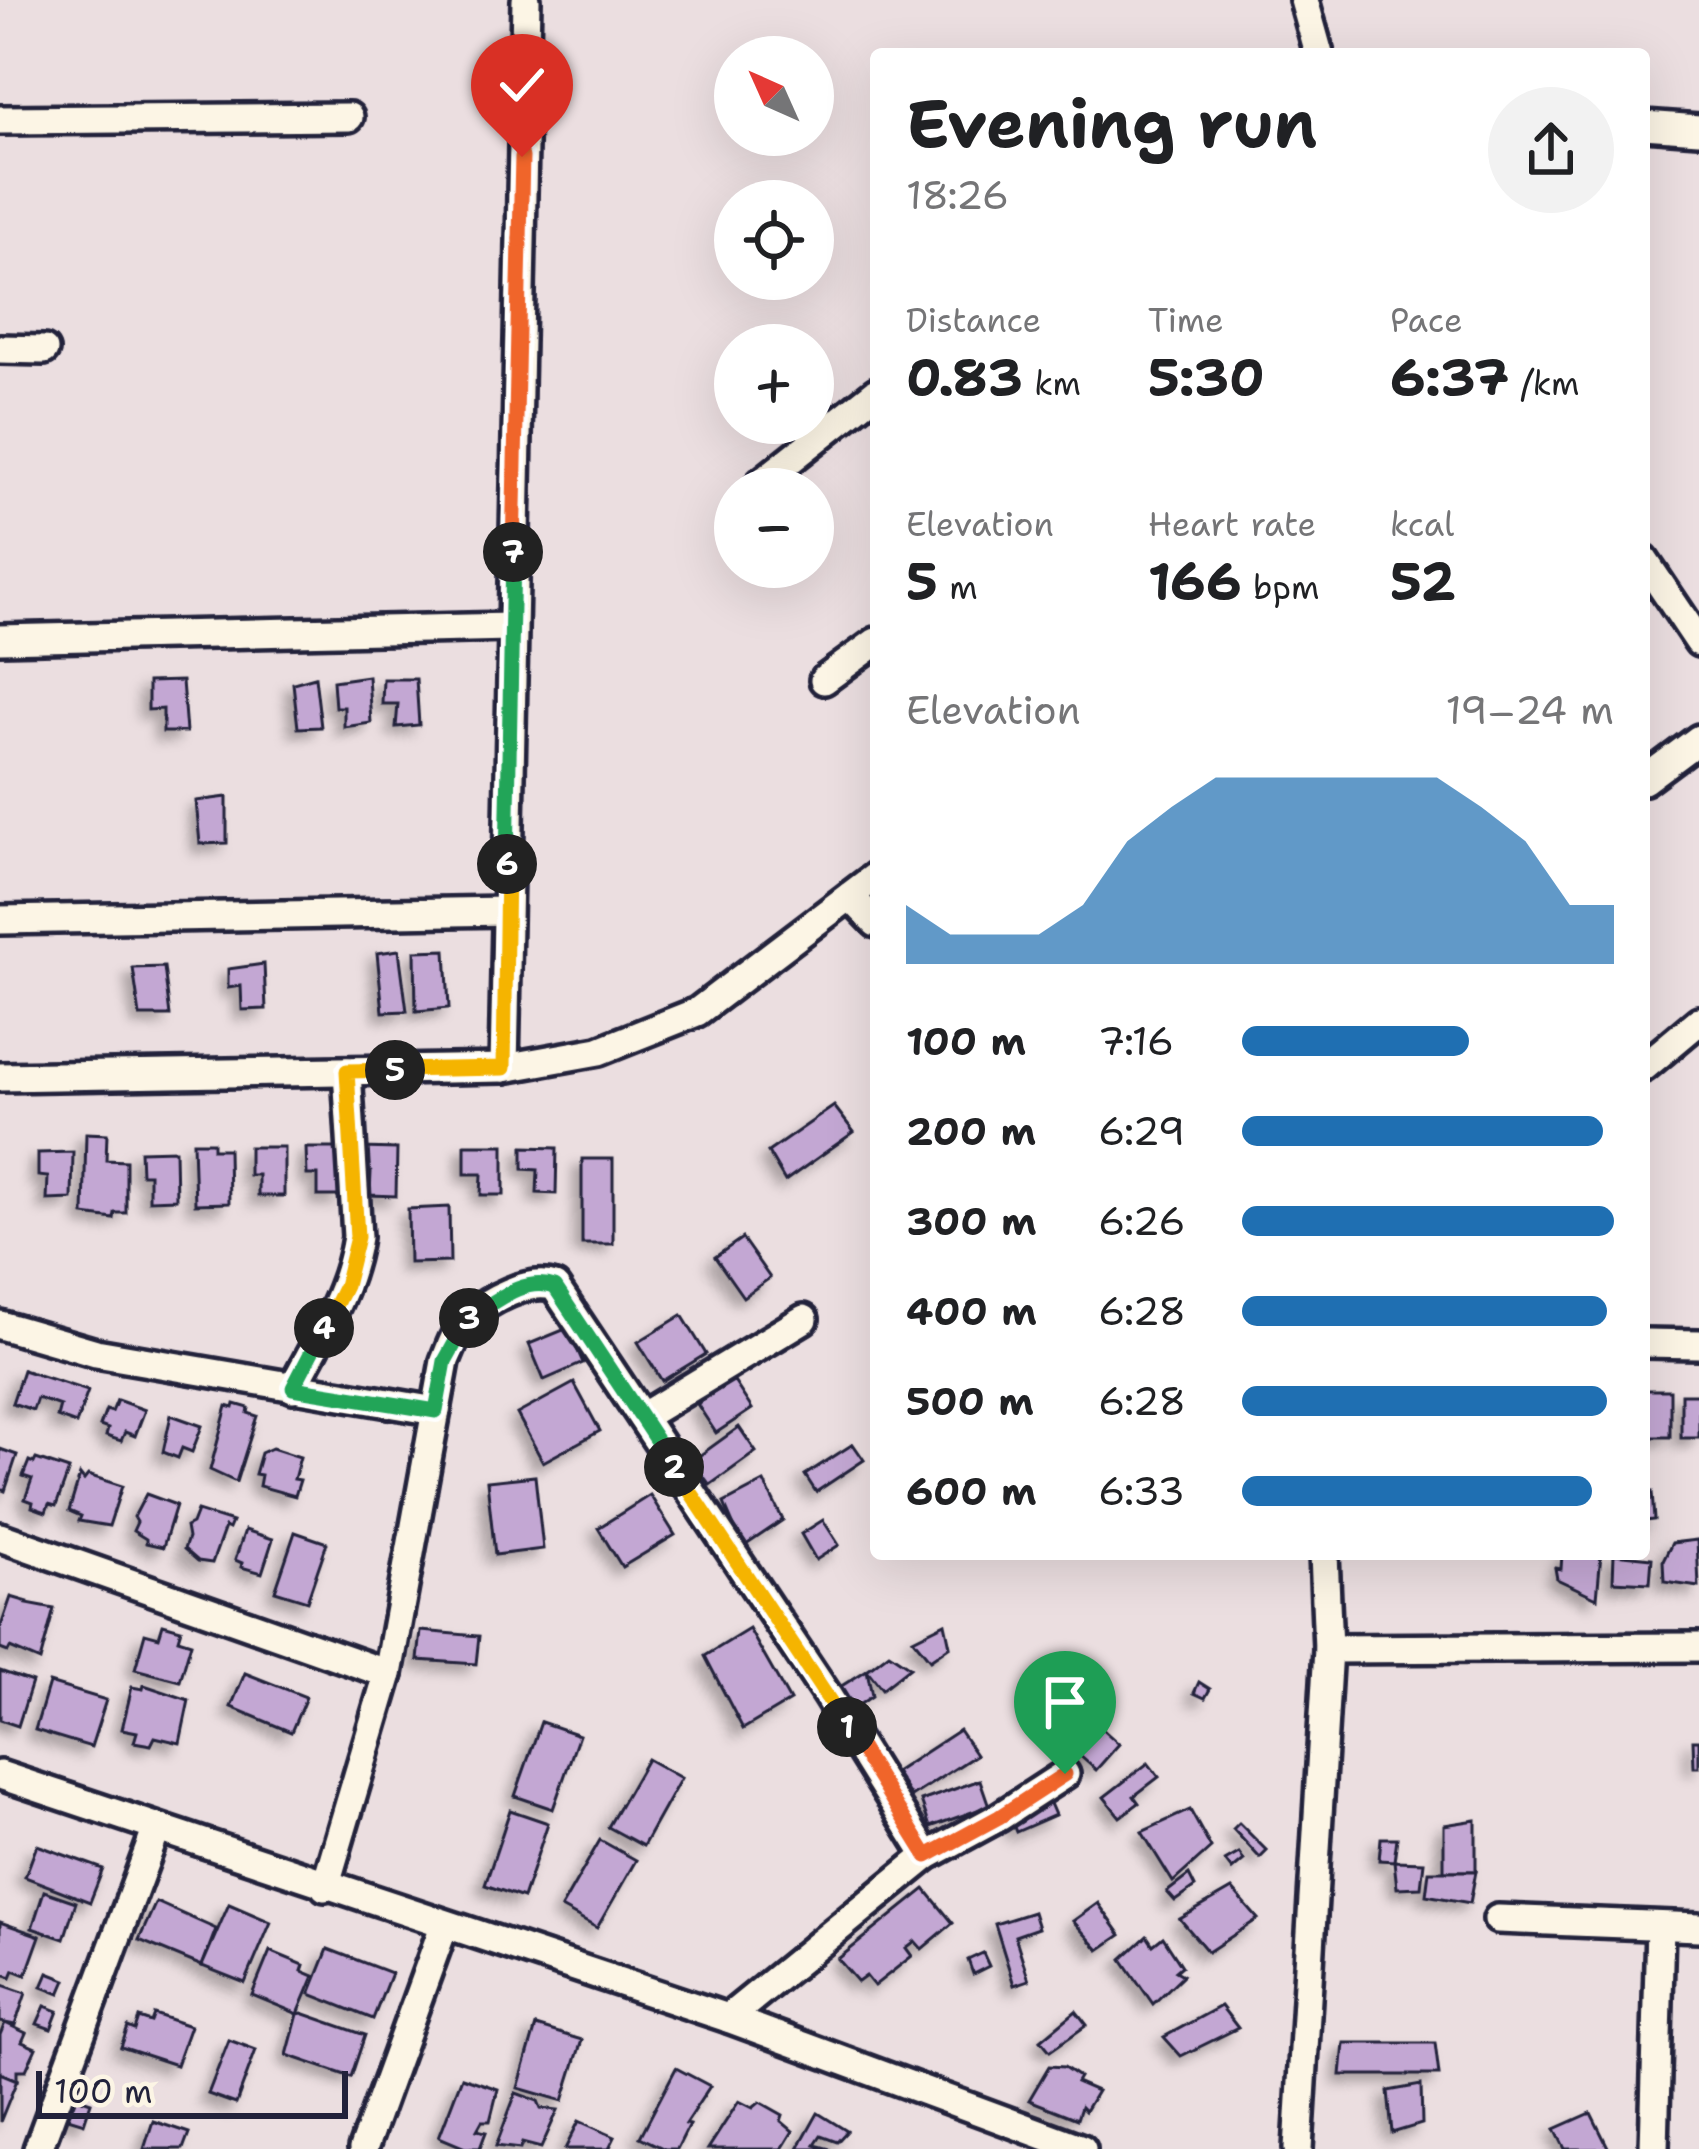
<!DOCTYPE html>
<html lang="en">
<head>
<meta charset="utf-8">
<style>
  :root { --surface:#fff; --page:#f2f2f2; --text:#202124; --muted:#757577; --accent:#1f6fb2 }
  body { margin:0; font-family:"Shantell Sans",sans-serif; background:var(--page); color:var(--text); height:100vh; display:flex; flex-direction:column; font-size:45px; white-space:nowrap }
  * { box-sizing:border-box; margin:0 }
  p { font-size:39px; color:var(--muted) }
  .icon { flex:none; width:66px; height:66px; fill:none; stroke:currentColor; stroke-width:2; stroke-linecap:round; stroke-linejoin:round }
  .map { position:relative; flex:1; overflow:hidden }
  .panel { position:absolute; left:870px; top:48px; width:780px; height:1512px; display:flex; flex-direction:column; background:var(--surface); border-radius:12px; box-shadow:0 12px 48px #0002 }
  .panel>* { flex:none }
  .needle { width:78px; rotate:315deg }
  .buttons { position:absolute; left:714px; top:36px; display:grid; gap:24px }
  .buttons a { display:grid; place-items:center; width:120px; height:120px; border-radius:50%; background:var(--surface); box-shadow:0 12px 48px #0002; font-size:60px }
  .scale { position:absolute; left:36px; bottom:30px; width:312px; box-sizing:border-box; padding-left:12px; border:6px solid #22223b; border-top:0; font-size:33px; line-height:42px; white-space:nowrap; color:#22223b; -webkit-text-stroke:9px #fcf5e5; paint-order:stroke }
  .pin { position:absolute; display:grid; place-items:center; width:102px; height:102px; color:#fff; margin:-123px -51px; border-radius:50% 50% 50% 0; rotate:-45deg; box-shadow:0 0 12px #0007 }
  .pin .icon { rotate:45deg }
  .km { position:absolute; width:60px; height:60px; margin:-30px; border-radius:50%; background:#222; color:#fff; font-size:33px; line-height:60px; text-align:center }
  .round { display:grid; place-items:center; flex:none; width:126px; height:126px; border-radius:63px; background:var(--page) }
  .summary { display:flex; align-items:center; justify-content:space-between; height:204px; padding:0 36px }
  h1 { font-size:66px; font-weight:700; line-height:90px }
  .figures { display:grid; grid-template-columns:repeat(3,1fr); gap:18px; height:204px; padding:12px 36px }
  .figures div { display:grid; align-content:center }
  .figures b { font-size:51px; font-weight:700 }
  .figures small { font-size:33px; font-weight:400 }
  .figures p { font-size:33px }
  .chart { height:336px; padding:24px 36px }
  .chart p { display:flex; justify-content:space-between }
  .chart svg { width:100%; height:216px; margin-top:12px; fill:var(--accent); opacity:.7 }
  ul { padding:0 36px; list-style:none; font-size:39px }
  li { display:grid; grid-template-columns:192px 144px 1fr; align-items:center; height:90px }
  li i { height:30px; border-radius:15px; background:var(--accent) }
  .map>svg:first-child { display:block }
</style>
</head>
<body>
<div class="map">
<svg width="1699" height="2149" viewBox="0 0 1699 2149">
  <defs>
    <filter id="shadow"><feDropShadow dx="-8" dy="8" stdDeviation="6" flood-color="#0004"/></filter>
  </defs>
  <rect width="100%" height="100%" fill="#ebdee0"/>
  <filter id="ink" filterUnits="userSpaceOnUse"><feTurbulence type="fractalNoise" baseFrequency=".00833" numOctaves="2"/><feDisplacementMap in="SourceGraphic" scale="24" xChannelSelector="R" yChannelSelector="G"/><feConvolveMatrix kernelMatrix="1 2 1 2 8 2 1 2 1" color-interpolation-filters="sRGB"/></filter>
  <g filter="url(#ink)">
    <g fill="#c3a7d3" stroke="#22223b" stroke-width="3" filter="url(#shadow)">
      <polygon points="368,676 371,723 344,727 344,707 335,707 333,681"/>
      <polygon points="315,677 321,727 298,728 293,683"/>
      <polygon points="383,679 416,679 419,725 396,727 398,704 382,704"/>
      <polygon points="182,681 186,732 163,732 163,709 148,710 148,682"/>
      <polygon points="227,797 227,843 200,844 196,801"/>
      <polygon points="399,950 407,1011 383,1012 377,953"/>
      <polygon points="446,950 449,1008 416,1011 415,951"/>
      <polygon points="264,964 266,1009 242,1010 241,986 228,988 228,969"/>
      <polygon points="164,967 170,1016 140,1016 133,968"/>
      <polygon points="834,1106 854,1132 785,1181 768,1152"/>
      <polygon points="86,1133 107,1134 106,1160 126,1161 126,1213 115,1213 114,1219 84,1215"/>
      <polygon points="193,1142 213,1142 213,1149 228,1149 229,1203 195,1204"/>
      <polygon points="465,1145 504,1145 504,1195 481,1195 482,1174 465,1174"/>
      <polygon points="249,1147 284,1147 284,1196 258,1196 258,1175 249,1175"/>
      <polygon points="523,1147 557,1148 556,1194 537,1193 538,1170 523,1169"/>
      <polygon points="306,1148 340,1148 340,1196 318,1196 318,1175 307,1175"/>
      <polygon points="360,1148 397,1149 396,1196 370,1195 371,1172 359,1172"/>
      <polygon points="175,1150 176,1199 149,1200 149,1174 141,1174 140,1151"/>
      <polygon points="73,1152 72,1199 47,1200 48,1177 38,1176 38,1153"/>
      <rect x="582" y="1159" width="31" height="85"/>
      <polygon points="449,1207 450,1262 409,1263 408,1209"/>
      <polygon points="742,1238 770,1278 743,1297 715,1257"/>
      <polygon points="682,1315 706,1354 662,1381 638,1342"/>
      <polygon points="568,1328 583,1363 544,1380 529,1344"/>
      <polygon points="23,1370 88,1391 76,1424 57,1417 60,1406 37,1398 33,1410 12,1403"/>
      <polygon points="733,1380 752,1409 716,1433 697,1404"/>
      <polygon points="574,1383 600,1431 543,1462 517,1414"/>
      <rect x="1644" y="1390" width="26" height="47"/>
      <rect x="1681" y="1394" width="18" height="44"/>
      <polygon points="117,1400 145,1410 135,1436 125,1432 121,1441 106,1436 108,1429 100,1426 106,1410 112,1412"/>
      <polygon points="235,1404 249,1408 248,1413 257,1416 236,1482 210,1470 227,1406 234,1408"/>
      <polygon points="171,1415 202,1426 192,1452 182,1448 178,1458 163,1452"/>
      <polygon points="739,1427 756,1452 710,1485 692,1461"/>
      <polygon points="853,1444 864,1460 816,1492 805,1475"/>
      <polygon points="272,1448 300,1457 294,1479 300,1480 295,1496 259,1486 261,1475 255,1474 261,1453"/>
      <polygon points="0,1449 17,1455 5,1491 0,1489"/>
      <polygon points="36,1459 69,1470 56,1506 49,1504 46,1512 32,1507 33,1502 25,1499 32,1479 23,1476 29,1461 34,1463"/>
      <polygon points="80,1475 84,1480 88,1475 122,1486 109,1526 79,1521 81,1516 69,1511"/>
      <polygon points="535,1476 543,1549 495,1555 487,1481"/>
      <polygon points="764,1482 783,1520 743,1547 724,1503"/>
      <polygon points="1652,1492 1654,1520 1644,1521 1644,1493"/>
      <polygon points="146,1494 176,1505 163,1547 146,1543 146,1539 133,1531 137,1522 134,1517"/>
      <polygon points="650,1495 675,1535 622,1567 598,1528"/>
      <polygon points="197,1511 232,1522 229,1529 225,1527 212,1563 198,1561 184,1549 188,1538 186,1527 192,1524"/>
      <polygon points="823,1520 839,1545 816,1560 801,1534"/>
      <polygon points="245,1530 273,1539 262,1573 241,1567 242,1563 235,1560"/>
      <polygon points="295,1532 327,1543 307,1601 275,1591"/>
      <polygon points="1697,1540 1699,1587 1664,1582 1663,1561 1672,1543"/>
      <polygon points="1562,1554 1601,1554 1597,1598 1557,1579 1555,1568 1561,1569"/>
      <polygon points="1614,1554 1652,1558 1650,1583 1613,1581"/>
      <polygon points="11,1597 28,1602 27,1604 54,1609 40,1661 10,1648 8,1652 0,1649 0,1629"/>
      <polygon points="945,1623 950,1646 930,1660 913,1639"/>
      <polygon points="163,1624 181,1629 178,1639 191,1643 180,1681 135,1669 145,1633 159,1637"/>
      <polygon points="749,1629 790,1701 743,1729 705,1656"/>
      <polygon points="421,1631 479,1636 476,1664 418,1660"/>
      <polygon points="889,1653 910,1667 882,1689 867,1670"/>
      <polygon points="867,1670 872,1696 856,1707 827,1695"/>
      <polygon points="0,1671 32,1682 18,1726 0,1720"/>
      <polygon points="245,1673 306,1697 291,1732 231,1707"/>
      <polygon points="1199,1682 1210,1689 1205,1698 1194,1693"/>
      <polygon points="49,1683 106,1700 91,1747 35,1730"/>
      <polygon points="144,1685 189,1700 180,1743 155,1737 151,1745 134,1742 137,1732 122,1729 132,1687 143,1689"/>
      <polygon points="1080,1709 1119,1744 1096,1770 1070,1747 1076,1741 1062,1729"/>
      <polygon points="541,1722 579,1735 553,1809 515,1796"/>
      <polygon points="959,1730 976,1755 911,1797 895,1772"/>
      <polygon points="1693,1740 1699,1740 1699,1767 1694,1767"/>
      <polygon points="647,1759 681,1778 643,1846 608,1827"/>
      <polygon points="1148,1763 1159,1777 1134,1796 1139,1803 1120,1817 1104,1797"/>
      <polygon points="980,1780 989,1806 930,1827 921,1801"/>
      <polygon points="1049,1801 1055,1815 1016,1832 1010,1817"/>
      <polygon points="510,1810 548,1823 523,1898 485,1885"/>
      <polygon points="1190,1810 1211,1848 1173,1882 1142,1832"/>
      <polygon points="1476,1820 1476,1871 1444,1871 1444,1825"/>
      <polygon points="1239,1823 1267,1851 1260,1858 1233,1829"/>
      <polygon points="1381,1838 1397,1838 1394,1861 1379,1860"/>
      <polygon points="600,1840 636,1860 597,1928 561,1908"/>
      <polygon points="37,1845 103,1869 90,1902 25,1877"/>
      <polygon points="1239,1853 1244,1860 1232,1870 1225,1861"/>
      <polygon points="1394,1861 1424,1862 1421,1887 1397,1888"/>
      <polygon points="1429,1871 1476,1871 1470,1903 1426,1895"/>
      <polygon points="1189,1875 1195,1887 1175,1901 1167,1892"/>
      <polygon points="925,1889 953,1923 922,1949 915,1941 906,1948 912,1956 874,1986 866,1976 858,1982 838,1959"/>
      <polygon points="1232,1889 1258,1919 1208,1952 1180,1919"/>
      <polygon points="44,1891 76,1902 64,1939 32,1928"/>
      <polygon points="156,1902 216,1929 202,1966 139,1940"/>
      <polygon points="1098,1903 1121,1935 1099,1950 1073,1921"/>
      <polygon points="229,1904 271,1922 245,1983 202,1966"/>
      <polygon points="1033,1912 1038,1928 1015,1936 1029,1980 1014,1985 995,1924"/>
      <polygon points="0,1922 40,1936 26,1975 14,1970 11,1977 0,1973"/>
      <polygon points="1147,1936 1153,1945 1163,1937 1182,1966 1176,1971 1183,1975 1153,2004 1122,1959"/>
      <polygon points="328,1949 391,1973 373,2019 310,1994"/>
      <polygon points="270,1951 304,1965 302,1971 314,1976 298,2014 252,1995"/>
      <polygon points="983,1953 989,1966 973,1974 968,1960"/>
      <polygon points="48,1973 66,1980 60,1994 42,1987"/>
      <polygon points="0,1984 26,1993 15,2025 0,2022"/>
      <polygon points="45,2006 58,2011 51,2029 37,2024"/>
      <polygon points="1221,2006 1238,2028 1181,2056 1164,2037"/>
      <polygon points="1076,2011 1087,2025 1050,2051 1041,2040"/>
      <polygon points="302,2013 365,2035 351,2077 287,2055 298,2014"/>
      <polygon points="154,2014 190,2026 176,2065 121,2047 128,2027 135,2030 139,2018 151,2022"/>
      <polygon points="5,2023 26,2033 22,2042 36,2048 26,2070 17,2070 17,2080 0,2073 0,2035"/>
      <polygon points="536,2026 582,2040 563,2101 518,2088"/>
      <polygon points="229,2040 256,2050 236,2104 208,2094"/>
      <polygon points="1344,2043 1435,2043 1439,2075 1341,2075"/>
      <polygon points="1049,2066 1064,2067 1079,2077 1076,2082 1097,2091 1085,2111 1081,2107 1077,2119 1029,2100"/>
      <polygon points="676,2068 710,2086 685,2124 689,2125 677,2149 665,2149 640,2137"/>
      <polygon points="0,2073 17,2080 0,2122"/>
      <polygon points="462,2077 498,2089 490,2121 482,2121 477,2130 486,2132 480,2148 465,2148 439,2137"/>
      <polygon points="1421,2085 1422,2124 1392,2133 1388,2091"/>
      <polygon points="516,2093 538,2101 541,2108 558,2110 541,2148 522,2143 520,2149 496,2146"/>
      <polygon points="76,2097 91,2102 84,2123 68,2118"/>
      <polygon points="739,2101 753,2108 760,2102 783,2115 781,2121 793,2131 782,2149 708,2149"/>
      <polygon points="818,2113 847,2131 837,2142 821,2136 815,2145 830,2149 798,2149"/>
      <polygon points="1591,2113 1609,2149 1565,2149 1555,2129"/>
      <polygon points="153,2121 189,2133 183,2149 144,2149"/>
      <polygon points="579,2121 615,2137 609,2149 565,2149"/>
    </g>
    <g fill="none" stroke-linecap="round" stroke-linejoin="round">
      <g stroke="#22223b" stroke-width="36">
        <g id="minor">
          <polyline points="1304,0 1319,54"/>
          <polyline points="0,120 349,117"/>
          <polyline points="1644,125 1699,129"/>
          <polyline points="0,349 44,350"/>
          <polyline points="761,483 876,392"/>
          <polyline points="1644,560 1699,642"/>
          <polyline points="0,639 511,627"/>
          <polyline points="824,680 876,642"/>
          <polyline points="1644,780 1699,739"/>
          <polyline points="850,896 876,923"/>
          <polyline points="0,920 506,911"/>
          <polyline points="1644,1067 1699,1021"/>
          <polyline points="504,1068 526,0"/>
          <polyline points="0,1077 504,1068 599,1051 697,1012 876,876"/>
          <polyline points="0,1325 96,1353 436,1411"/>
          <polyline points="1644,1343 1699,1344"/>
          <path d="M 293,1388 C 318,1339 349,1292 357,1237 L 347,1071"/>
          <polyline points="642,1417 804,1319"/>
          <polyline points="0,1537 388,1674"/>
          <polyline points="1328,1649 1699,1647"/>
          <polyline points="0,1775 728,2018 1082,2149"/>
          <path d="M 325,1887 L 388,1674 L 445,1361 C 451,1346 457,1329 468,1318 C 488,1300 529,1278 555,1287 L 827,1695 L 927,1856"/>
          <polyline points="1498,1919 1699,1927"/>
          <polyline points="728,2018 927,1856 999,1817 1065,1774"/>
          <polyline points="38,2149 157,1828"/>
          <polyline points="363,2149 444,1926"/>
          <polyline points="1298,2149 1328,1649 1324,1554"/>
          <polyline points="1654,2149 1660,1926"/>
        </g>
      </g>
      <use href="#minor" stroke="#fcf5e5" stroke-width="27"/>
    </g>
  </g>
  <g fill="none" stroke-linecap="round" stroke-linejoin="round" filter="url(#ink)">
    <g stroke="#fff" stroke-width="24">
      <polyline id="split-1" points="847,1727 927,1856 999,1817 1065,1774"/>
    </g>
    <g stroke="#fff" stroke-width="24">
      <polyline id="split-2" points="674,1467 847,1727"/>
    </g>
    <g stroke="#fff" stroke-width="24">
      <path id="split-3" d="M 469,1318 C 495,1302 523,1276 555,1287 L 674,1467"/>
    </g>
    <g stroke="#fff" stroke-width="24">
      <polyline id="split-4" points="324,1328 293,1388 436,1411 445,1361 469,1318"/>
    </g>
    <g stroke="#fff" stroke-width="24">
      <polyline id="split-5" points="324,1328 345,1286 357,1237 347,1071 395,1070"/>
    </g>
    <g stroke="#fff" stroke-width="24">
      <polyline id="split-6" points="395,1070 504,1068 507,864"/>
    </g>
    <g stroke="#fff" stroke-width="24">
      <polyline id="split-7" points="507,864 513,552"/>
    </g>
    <g stroke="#fff" stroke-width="24">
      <polyline id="split-8" points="513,552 520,239"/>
    </g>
    <g stroke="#fff" stroke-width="24">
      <polyline id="split-9" points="520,239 522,157"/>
    </g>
    <use href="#split-1" stroke="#f0652b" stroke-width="15"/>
    <use href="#split-2" stroke="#f5b400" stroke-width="15"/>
    <use href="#split-3" stroke="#22a559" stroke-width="15"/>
    <use href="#split-4" stroke="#22a559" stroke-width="15"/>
    <use href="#split-5" stroke="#f5b400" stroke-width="15"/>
    <use href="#split-6" stroke="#f5b400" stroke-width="15"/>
    <use href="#split-7" stroke="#22a559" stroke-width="15"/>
    <use href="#split-8" stroke="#f0652b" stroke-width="15"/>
    <use href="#split-9" stroke="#f0652b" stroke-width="15"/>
  </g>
</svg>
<div class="buttons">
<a><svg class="needle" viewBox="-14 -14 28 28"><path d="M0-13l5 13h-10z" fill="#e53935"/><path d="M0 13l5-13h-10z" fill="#757577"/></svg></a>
<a><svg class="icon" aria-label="locate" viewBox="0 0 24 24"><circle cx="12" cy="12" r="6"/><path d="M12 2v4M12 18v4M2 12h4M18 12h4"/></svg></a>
<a>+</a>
<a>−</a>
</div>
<div class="scale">100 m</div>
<div class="pin" style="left:1065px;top:1774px;background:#1e9e55"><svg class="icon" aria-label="arrive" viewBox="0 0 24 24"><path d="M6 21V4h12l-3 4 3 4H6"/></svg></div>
<div class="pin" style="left:522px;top:157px;background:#d93025"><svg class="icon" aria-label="check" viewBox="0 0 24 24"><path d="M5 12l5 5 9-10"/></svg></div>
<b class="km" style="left:847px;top:1727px">1</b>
<b class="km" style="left:674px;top:1467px">2</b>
<b class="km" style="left:469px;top:1318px">3</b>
<b class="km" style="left:324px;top:1328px">4</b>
<b class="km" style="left:395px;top:1070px">5</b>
<b class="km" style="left:507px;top:864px">6</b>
<b class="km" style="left:513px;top:552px">7</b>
<section class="panel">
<div class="summary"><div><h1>Evening run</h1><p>18:26</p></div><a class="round"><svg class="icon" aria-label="share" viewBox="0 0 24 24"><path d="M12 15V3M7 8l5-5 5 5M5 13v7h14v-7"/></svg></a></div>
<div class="figures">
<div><p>Distance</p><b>0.83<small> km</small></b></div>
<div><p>Time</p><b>5:30</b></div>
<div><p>Pace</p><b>6:37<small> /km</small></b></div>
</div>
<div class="figures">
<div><p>Elevation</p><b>5<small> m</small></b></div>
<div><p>Heart rate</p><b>166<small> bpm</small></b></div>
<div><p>kcal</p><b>52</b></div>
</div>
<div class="chart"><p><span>Elevation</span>19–24 m</p>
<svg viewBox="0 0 160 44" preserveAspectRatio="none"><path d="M0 44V32L10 38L20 38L30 38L40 32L50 19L60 12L70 6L80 6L90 6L100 6L110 6L120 6L130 12L140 19L150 32L160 32V44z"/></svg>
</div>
<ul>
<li><b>100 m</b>7:16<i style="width:61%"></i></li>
<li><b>200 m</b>6:29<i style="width:97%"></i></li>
<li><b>300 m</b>6:26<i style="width:100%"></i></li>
<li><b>400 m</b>6:28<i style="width:98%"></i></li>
<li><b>500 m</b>6:28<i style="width:98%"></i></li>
<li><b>600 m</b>6:33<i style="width:94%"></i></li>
</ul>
</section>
</div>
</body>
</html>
